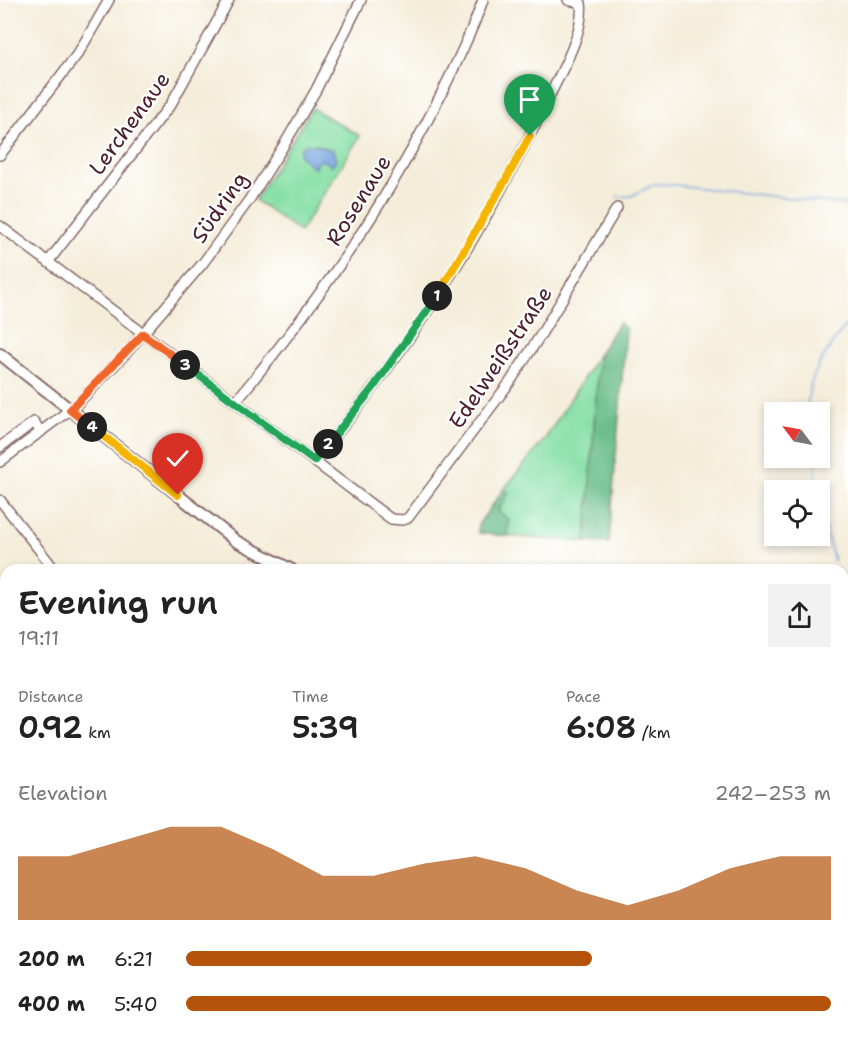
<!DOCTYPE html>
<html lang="en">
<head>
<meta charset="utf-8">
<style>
  :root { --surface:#fff; --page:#f2f2f2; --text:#222; --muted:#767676; --accent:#b45309 }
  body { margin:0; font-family:"Shantell Sans",sans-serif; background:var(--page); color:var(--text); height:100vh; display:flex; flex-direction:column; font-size:22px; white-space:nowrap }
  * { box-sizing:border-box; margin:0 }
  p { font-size:20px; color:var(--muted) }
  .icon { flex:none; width:33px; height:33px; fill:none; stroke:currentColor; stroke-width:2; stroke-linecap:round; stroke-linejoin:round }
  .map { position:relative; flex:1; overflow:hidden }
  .panel { position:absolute; left:0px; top:564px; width:849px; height:474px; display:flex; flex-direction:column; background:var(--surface); border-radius:18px 18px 0 0; box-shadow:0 3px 9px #0003 }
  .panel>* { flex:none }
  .needle { width:39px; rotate:302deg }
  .fabs { position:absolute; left:764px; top:402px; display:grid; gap:12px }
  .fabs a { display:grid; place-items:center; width:66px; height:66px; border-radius:0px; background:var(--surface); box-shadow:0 3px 9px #0003; font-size:30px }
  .pin { position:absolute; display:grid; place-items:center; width:51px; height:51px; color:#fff; margin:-62px -26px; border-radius:50% 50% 50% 0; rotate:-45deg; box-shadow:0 0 6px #0007 }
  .pin .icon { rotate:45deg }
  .km { position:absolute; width:30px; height:30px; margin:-15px; border-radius:50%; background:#222; color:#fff; font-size:16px; line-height:30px; text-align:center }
  .round { display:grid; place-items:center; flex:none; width:63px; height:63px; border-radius:0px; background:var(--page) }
  .overview { display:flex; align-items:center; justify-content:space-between; height:102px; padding:0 18px }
  h1 { font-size:33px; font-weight:600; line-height:45px }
  .metrics { display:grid; grid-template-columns:repeat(3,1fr); gap:9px; height:102px; padding:6px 18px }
  .metrics div { display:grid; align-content:center }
  .metrics b { font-size:30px; font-weight:600 }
  .metrics small { font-size:16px; font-weight:400 }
  .metrics p { font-size:16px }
  .chart { height:168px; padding:12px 18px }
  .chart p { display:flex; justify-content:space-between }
  .chart svg { width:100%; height:108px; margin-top:6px; fill:var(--accent); opacity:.7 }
  ul { padding:0 18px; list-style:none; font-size:20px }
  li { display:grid; grid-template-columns:96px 72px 1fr; align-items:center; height:45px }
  li i { height:15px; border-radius:8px; background:var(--accent) }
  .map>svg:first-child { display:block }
</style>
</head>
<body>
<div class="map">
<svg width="848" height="1038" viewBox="0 0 848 1038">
  <rect width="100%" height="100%" fill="#fff"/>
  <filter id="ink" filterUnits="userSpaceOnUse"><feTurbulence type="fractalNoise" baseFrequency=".0167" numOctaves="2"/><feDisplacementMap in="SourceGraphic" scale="12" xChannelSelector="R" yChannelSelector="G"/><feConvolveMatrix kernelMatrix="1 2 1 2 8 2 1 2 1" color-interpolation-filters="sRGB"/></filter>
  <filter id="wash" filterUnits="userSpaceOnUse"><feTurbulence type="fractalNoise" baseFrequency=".008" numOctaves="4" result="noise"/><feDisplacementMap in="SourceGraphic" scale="24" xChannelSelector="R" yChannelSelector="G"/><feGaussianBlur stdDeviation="1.35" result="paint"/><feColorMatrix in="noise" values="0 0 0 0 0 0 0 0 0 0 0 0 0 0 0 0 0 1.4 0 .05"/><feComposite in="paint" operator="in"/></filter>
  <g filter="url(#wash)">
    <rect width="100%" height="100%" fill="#f4edd9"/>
    <g fill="#85dfa4" stroke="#687f68" stroke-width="1.5" fill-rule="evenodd">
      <path d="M 312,108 L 360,136 L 300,232 L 255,200 ZM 316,144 L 323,148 L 325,161 L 317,161 L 315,168 Z"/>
      <polygon points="599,354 586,542 507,536 509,520 498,511 509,493 504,489 545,439"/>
    </g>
    <g fill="#6cbe8a" stroke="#5b6e5a" stroke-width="1.5">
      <polygon points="619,322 626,329 609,543 586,542 599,354"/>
      <polygon points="504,489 509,493 498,511 509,520 507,536 478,533 478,525"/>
    </g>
    <path fill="#77a5e0" stroke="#606286" stroke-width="1.5" d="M 305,144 C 315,144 323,148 333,150 L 336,160 L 332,166 L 325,161 L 317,161 L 314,168 L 300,156 L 300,149 Z"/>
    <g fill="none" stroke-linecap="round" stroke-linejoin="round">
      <g stroke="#77a5e0" stroke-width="1.5">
        <polyline points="617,197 631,196 655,184 675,185 848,205"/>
        <path d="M 808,412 C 805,377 828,349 848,322"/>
        <polyline points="814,458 818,490"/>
        <polyline points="819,497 821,513 834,561"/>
        <polyline points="838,569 838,570"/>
        <polyline points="843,587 848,606"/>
        <polyline points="843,752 848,750"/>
        <polyline points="694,1038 698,1032"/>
      </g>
    </g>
  </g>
  <g filter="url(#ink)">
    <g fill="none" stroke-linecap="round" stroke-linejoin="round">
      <g stroke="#866768" stroke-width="12">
        <g id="minor">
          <polyline points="0,155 79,52 109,0"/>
          <polyline points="0,226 391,519 403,520 408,518 510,382 540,336 617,208"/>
          <polyline points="48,262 171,104 229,0"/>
          <path d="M 235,402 C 311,311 380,214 434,108 C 452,73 470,37 483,0"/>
          <polyline points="0,447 34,422 41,432"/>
          <path d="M 314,461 C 408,352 486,227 549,97 C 561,72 585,31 581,3 L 568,0"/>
          <polyline points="0,462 75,406 128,351 203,263 249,200 284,145 316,90 361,0"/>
          <polyline points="0,500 55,570"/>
        </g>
      </g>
      <g stroke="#866768" stroke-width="14">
        <g id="major">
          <polyline points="0,354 236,541 292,570"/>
          <polyline points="843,857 848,849"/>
          <polyline points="843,879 848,871"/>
          <polyline points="604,1032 607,1038"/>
          <polyline points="729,1038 733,1032"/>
          <polyline points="743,1038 746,1032"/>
        </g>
      </g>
      <use href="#minor" stroke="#fff" stroke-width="9"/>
      <use href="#major" stroke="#fff" stroke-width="10"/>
    </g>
  </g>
  <g fill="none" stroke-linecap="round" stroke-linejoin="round" filter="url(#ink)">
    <g stroke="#fff" stroke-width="12">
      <polyline id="split-1" points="437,296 505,181 530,136"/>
    </g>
    <g stroke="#fff" stroke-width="12">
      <polyline id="split-2" points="328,444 373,388 437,296"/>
    </g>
    <g stroke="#fff" stroke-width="12">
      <polyline id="split-3" points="185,365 314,461 328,444"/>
    </g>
    <g stroke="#fff" stroke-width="12">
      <polyline id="split-4" points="92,427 70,410 143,334 185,365"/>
    </g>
    <g stroke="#fff" stroke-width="12">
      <polyline id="split-5" points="92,427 178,495"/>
    </g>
    <use href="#split-1" stroke="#f5b400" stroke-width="8"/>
    <use href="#split-2" stroke="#22a559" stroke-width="8"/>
    <use href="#split-3" stroke="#22a559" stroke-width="8"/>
    <use href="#split-4" stroke="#f0652b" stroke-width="8"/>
    <use href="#split-5" stroke="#f5b400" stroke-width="8"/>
  </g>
  <g text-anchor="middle" stroke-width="4.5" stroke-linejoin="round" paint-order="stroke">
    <g font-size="22" fill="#4a1f2b" stroke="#fff">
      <text transform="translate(129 123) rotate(-54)" y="8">Lerchenaue</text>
      <text transform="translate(358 200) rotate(-58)" y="8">Rosenaue</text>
      <text transform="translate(219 207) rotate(-55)" y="8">Südring</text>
      <text transform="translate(500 357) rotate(-56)" y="8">Edelweißstraße</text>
    </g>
  </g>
</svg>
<div class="fabs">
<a><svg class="needle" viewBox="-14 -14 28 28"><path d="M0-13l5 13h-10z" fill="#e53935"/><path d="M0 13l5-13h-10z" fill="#767676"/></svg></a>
<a><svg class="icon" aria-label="locate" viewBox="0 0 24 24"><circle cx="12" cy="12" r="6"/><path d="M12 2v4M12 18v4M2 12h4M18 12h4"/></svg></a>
</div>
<div class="pin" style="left:530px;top:136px;background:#1e9e55"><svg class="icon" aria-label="arrive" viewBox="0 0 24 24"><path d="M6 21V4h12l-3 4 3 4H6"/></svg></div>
<div class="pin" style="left:178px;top:495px;background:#d93025"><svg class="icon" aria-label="check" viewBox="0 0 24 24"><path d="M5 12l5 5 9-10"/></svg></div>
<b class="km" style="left:437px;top:296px">1</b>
<b class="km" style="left:328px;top:444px">2</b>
<b class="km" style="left:185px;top:365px">3</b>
<b class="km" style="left:92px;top:427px">4</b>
<section class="panel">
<div class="overview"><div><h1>Evening run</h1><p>19:11</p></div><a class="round"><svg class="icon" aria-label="share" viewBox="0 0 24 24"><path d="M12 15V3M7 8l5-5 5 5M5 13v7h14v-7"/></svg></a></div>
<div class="metrics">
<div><p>Distance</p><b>0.92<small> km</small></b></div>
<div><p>Time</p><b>5:39</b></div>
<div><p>Pace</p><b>6:08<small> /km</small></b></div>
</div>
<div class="chart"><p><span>Elevation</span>242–253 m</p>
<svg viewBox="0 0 160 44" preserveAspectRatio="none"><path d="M0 44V18L10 18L20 12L30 6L40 6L50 15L60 26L70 26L80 21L90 18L100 23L110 32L120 38L130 32L140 23L150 18L160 18V44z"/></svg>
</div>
<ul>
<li><b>200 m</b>6:21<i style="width:63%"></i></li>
<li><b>400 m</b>5:40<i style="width:100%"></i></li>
</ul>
</section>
</div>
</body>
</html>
